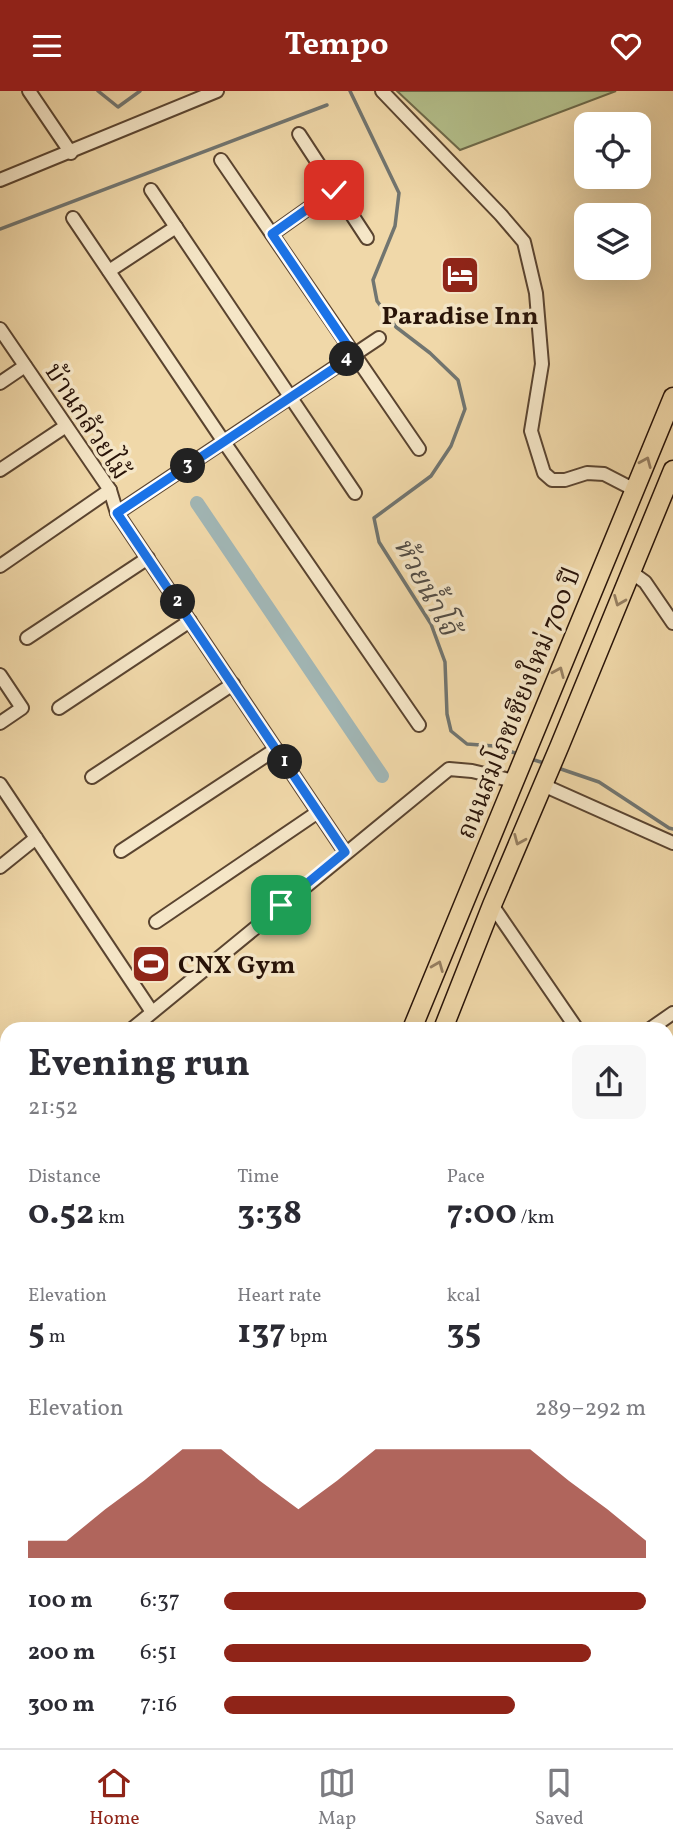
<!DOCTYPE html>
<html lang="en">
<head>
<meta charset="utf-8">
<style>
  :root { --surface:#fff; --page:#f7f7f7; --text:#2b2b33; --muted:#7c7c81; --line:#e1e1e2; --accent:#8f2418 }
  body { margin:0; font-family:Vollkorn,"Noto Serif Thai",serif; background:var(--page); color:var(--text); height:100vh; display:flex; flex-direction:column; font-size:26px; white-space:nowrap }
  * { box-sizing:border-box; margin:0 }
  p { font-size:23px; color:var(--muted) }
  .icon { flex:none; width:38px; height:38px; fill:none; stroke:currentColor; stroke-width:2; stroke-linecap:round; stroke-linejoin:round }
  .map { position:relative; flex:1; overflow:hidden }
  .side { position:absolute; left:0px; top:931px; width:674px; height:726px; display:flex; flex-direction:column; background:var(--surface); border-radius:21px 21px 0 0; box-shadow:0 7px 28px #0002 }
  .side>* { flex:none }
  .fabs { position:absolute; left:574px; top:21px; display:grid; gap:14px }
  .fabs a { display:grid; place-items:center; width:77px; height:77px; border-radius:14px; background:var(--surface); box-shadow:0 7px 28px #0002; font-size:35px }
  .pin { position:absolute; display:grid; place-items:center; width:60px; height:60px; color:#fff; margin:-30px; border-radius:14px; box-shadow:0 4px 10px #0006 }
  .km { position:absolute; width:35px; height:35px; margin:-18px; border-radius:50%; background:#222; color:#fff; font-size:19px; line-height:35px; text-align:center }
  .round { display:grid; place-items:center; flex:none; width:74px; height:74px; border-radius:14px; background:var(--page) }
  .summary { display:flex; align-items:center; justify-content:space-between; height:119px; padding:0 28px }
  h1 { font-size:38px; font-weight:700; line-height:52px }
  .figures { display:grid; grid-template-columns:repeat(3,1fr); gap:10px; height:119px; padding:7px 28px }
  .figures div { display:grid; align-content:center }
  .figures b { font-size:35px; font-weight:700 }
  .figures small { font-size:19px; font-weight:400 }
  .figures p { font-size:19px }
  .chart { height:196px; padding:14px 28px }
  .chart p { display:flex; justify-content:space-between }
  .chart svg { width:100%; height:126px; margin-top:7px; fill:var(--accent); opacity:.7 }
  ul { padding:0 28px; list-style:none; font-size:23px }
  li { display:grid; grid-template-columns:112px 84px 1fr; align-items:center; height:52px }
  li i { height:18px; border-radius:9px; background:var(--accent) }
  header { display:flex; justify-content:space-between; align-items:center; height:91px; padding:0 28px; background:var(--accent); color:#fff; font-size:32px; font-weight:700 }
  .tab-bar { display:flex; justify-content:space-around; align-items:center; height:98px; border-top:2px solid var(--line); background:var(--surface); font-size:19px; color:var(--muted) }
  .tab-bar a { display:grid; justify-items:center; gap:4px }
  .tab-bar .selected { color:var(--accent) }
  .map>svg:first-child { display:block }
</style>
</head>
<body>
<header><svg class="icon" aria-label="menu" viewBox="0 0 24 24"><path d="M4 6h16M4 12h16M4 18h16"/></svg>Tempo<svg class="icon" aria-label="heart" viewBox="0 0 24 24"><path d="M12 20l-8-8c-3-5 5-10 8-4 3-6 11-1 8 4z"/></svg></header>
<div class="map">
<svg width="673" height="1657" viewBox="0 0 673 1657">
  <rect width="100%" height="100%" fill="#f0d8a9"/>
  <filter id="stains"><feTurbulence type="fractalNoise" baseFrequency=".00286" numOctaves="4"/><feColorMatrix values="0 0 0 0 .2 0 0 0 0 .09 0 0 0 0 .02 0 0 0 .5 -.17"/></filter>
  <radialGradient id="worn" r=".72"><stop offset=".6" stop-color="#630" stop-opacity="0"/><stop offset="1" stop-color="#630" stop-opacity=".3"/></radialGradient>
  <g fill="#b4c08c" stroke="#6e6a4a" stroke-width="2">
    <polygon points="397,0 616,0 460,59"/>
    <path d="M 673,1229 L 673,1348 C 667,1306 664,1270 673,1229 Z"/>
    <polygon points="0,1261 7,1271 7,1650 79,1650 86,1657 0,1657"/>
  </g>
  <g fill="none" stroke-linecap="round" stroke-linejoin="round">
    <g stroke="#717570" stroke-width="3.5">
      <polyline points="98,0 118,16 140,0"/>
      <polyline points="350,0 399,102 395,135 373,189 377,210 396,236 430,262 458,289 465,318 451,355 431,385 374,427 379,451 431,533 445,571 447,623 451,640 467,653 494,655 521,664"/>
      <polyline points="0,138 327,14"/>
      <polyline points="531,668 547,673"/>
      <polyline points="558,677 599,691 669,737 673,738"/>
    </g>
    <polyline stroke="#a1b6b5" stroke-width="14" points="197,412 382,685"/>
    <polyline stroke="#a1b6b5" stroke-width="23" points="667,1537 673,1537"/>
    <g stroke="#5a4430" stroke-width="16">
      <g id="minor">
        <polyline points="29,0 71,62"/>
        <polyline points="382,0 501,124 524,151 536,202 542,273 531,340 544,382 552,389 565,389 587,382 604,383 635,399"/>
        <polyline points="299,43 367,147"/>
        <polyline points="221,69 419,358"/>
        <polyline points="0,89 217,0"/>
        <polyline points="151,99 355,402"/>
        <polyline points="73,127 224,351 419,634"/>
        <polyline points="272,143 334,99"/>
        <polyline points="109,180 176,136"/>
        <polyline points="0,238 110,399 117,422 345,761"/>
        <polyline points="0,292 25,275"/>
        <polyline points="0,379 66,335"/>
        <polyline points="117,422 379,247"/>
        <polyline points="0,475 110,399"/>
        <polyline points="631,481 645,491 673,532"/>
        <polyline points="27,547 148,467"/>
        <polyline points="0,584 22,617 0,632"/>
        <polyline points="59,617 190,530"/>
        <polyline points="92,686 233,593"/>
        <polyline points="0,693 152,921"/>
        <polyline points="543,694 673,752"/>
        <polyline points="121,760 276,658"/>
        <polyline points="0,776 36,747"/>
        <polyline points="492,814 577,938"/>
        <polyline points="156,831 318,721"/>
        <polyline points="132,938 449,678 472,680 514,690"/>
        <polyline points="650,938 673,922"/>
        <polyline points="667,1071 673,1081"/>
        <polyline points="0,1121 7,1113"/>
        <polyline points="98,1650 105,1657"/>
        <polyline points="614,1650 619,1657"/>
        <polyline points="666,1650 670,1657"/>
        <polyline points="352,1657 355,1650"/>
      </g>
    </g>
    <g stroke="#281308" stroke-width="21">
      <g id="primary">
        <polyline points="412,938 673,306"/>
        <polyline points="443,938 492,814 560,654 673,379"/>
        <polyline points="119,1657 122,1650"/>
        <polyline points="152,1657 154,1650"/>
      </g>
    </g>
    <use href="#minor" stroke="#f5e6c7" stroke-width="12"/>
    <use href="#primary" stroke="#f0d8a9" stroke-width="18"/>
  </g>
  <defs><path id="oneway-chevron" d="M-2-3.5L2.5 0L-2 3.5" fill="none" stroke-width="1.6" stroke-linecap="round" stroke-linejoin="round" transform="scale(1.75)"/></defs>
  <g stroke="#967f61">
    <use href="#oneway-chevron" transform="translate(646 371) rotate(-67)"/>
    <use href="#oneway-chevron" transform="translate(619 510) rotate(112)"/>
    <use href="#oneway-chevron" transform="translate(559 581) rotate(-67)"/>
    <use href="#oneway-chevron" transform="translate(519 749) rotate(113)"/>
    <use href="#oneway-chevron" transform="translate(438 875) rotate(-68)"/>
  </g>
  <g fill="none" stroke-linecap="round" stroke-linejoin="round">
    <g stroke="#fff" stroke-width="14">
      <polyline id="route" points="281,814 345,761 117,422 354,264 272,143 334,99"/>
    </g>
    <use href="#route" stroke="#1a73e8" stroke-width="9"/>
  </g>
  <defs>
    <g id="hotel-square" transform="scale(2.0125)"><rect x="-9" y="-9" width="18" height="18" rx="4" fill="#8f2418" stroke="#f5e6c7"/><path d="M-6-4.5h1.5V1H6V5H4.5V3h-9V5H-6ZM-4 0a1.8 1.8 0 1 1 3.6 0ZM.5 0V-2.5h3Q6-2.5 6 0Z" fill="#fff"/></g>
    <g id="stadium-square" transform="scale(2.0125)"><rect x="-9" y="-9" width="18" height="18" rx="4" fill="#8f2418" stroke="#f5e6c7"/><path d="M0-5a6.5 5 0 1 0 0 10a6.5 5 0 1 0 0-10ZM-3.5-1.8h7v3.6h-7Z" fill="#fff"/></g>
  </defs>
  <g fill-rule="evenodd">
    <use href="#hotel-square" x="460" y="184"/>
    <use href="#stadium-square" x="151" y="873"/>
  </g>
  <g text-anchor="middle" stroke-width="7" stroke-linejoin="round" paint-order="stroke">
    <g font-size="26" font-weight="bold" fill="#281308" stroke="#f5e6c7">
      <text x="460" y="233">Paradise Inn</text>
      <text x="178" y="882" text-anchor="start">CNX Gym</text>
    </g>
    <g font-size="26" fill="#281308" stroke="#f5e6c7">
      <text transform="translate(88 330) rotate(57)" y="9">บ้านกล้วยไม้</text>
      <text transform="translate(518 612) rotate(-68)" y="9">ถนนสมโภชเชียงใหม่ 700 ปี</text>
    </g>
    <g font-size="28" font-style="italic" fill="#524c45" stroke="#f5e6c7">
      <text transform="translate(427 495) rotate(62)" y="10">ห้วยน้ำโจ้</text>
    </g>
  </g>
  <rect width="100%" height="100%" filter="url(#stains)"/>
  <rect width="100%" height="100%" fill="url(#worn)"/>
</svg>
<div class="fabs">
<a><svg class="icon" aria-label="locate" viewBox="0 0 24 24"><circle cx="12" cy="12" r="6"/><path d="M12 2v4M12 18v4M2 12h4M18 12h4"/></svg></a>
<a><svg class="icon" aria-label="layers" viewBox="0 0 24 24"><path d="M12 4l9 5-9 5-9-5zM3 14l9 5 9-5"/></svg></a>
</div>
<div class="pin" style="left:281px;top:814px;background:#1e9e55"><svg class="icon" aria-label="arrive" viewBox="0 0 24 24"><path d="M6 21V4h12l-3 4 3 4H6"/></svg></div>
<div class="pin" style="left:334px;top:99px;background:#d93025"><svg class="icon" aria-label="check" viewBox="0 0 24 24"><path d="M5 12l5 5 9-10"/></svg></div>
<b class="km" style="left:285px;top:671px">1</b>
<b class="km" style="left:178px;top:511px">2</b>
<b class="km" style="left:188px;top:375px">3</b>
<b class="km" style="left:347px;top:268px">4</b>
<section class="side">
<div class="summary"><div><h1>Evening run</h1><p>21:52</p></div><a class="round"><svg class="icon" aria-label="share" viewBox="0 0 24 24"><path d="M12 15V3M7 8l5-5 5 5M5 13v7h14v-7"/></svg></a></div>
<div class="figures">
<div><p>Distance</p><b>0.52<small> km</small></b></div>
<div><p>Time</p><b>3:38</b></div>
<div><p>Pace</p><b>7:00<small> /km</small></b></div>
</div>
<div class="figures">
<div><p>Elevation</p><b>5<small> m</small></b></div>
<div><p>Heart rate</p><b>137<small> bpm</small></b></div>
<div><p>kcal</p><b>35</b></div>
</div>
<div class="chart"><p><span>Elevation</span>289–292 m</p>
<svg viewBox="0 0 160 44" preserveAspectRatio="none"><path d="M0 44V38L10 38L20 27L30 17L40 6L50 6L60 17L70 27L80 17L90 6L100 6L110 6L120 6L130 6L140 17L150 27L160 38V44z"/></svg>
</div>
<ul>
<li><b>100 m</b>6:37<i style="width:100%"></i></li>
<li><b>200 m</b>6:51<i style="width:87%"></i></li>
<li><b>300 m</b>7:16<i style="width:69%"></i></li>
</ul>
</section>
</div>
<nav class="tab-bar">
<a class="selected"><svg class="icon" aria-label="home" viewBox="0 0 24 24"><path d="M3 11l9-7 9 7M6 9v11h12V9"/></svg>Home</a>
<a><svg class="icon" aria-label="map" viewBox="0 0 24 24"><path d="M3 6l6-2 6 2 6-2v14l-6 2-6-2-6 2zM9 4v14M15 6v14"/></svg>Map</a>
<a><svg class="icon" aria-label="saved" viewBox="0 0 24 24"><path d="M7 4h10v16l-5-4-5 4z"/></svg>Saved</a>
</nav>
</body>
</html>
